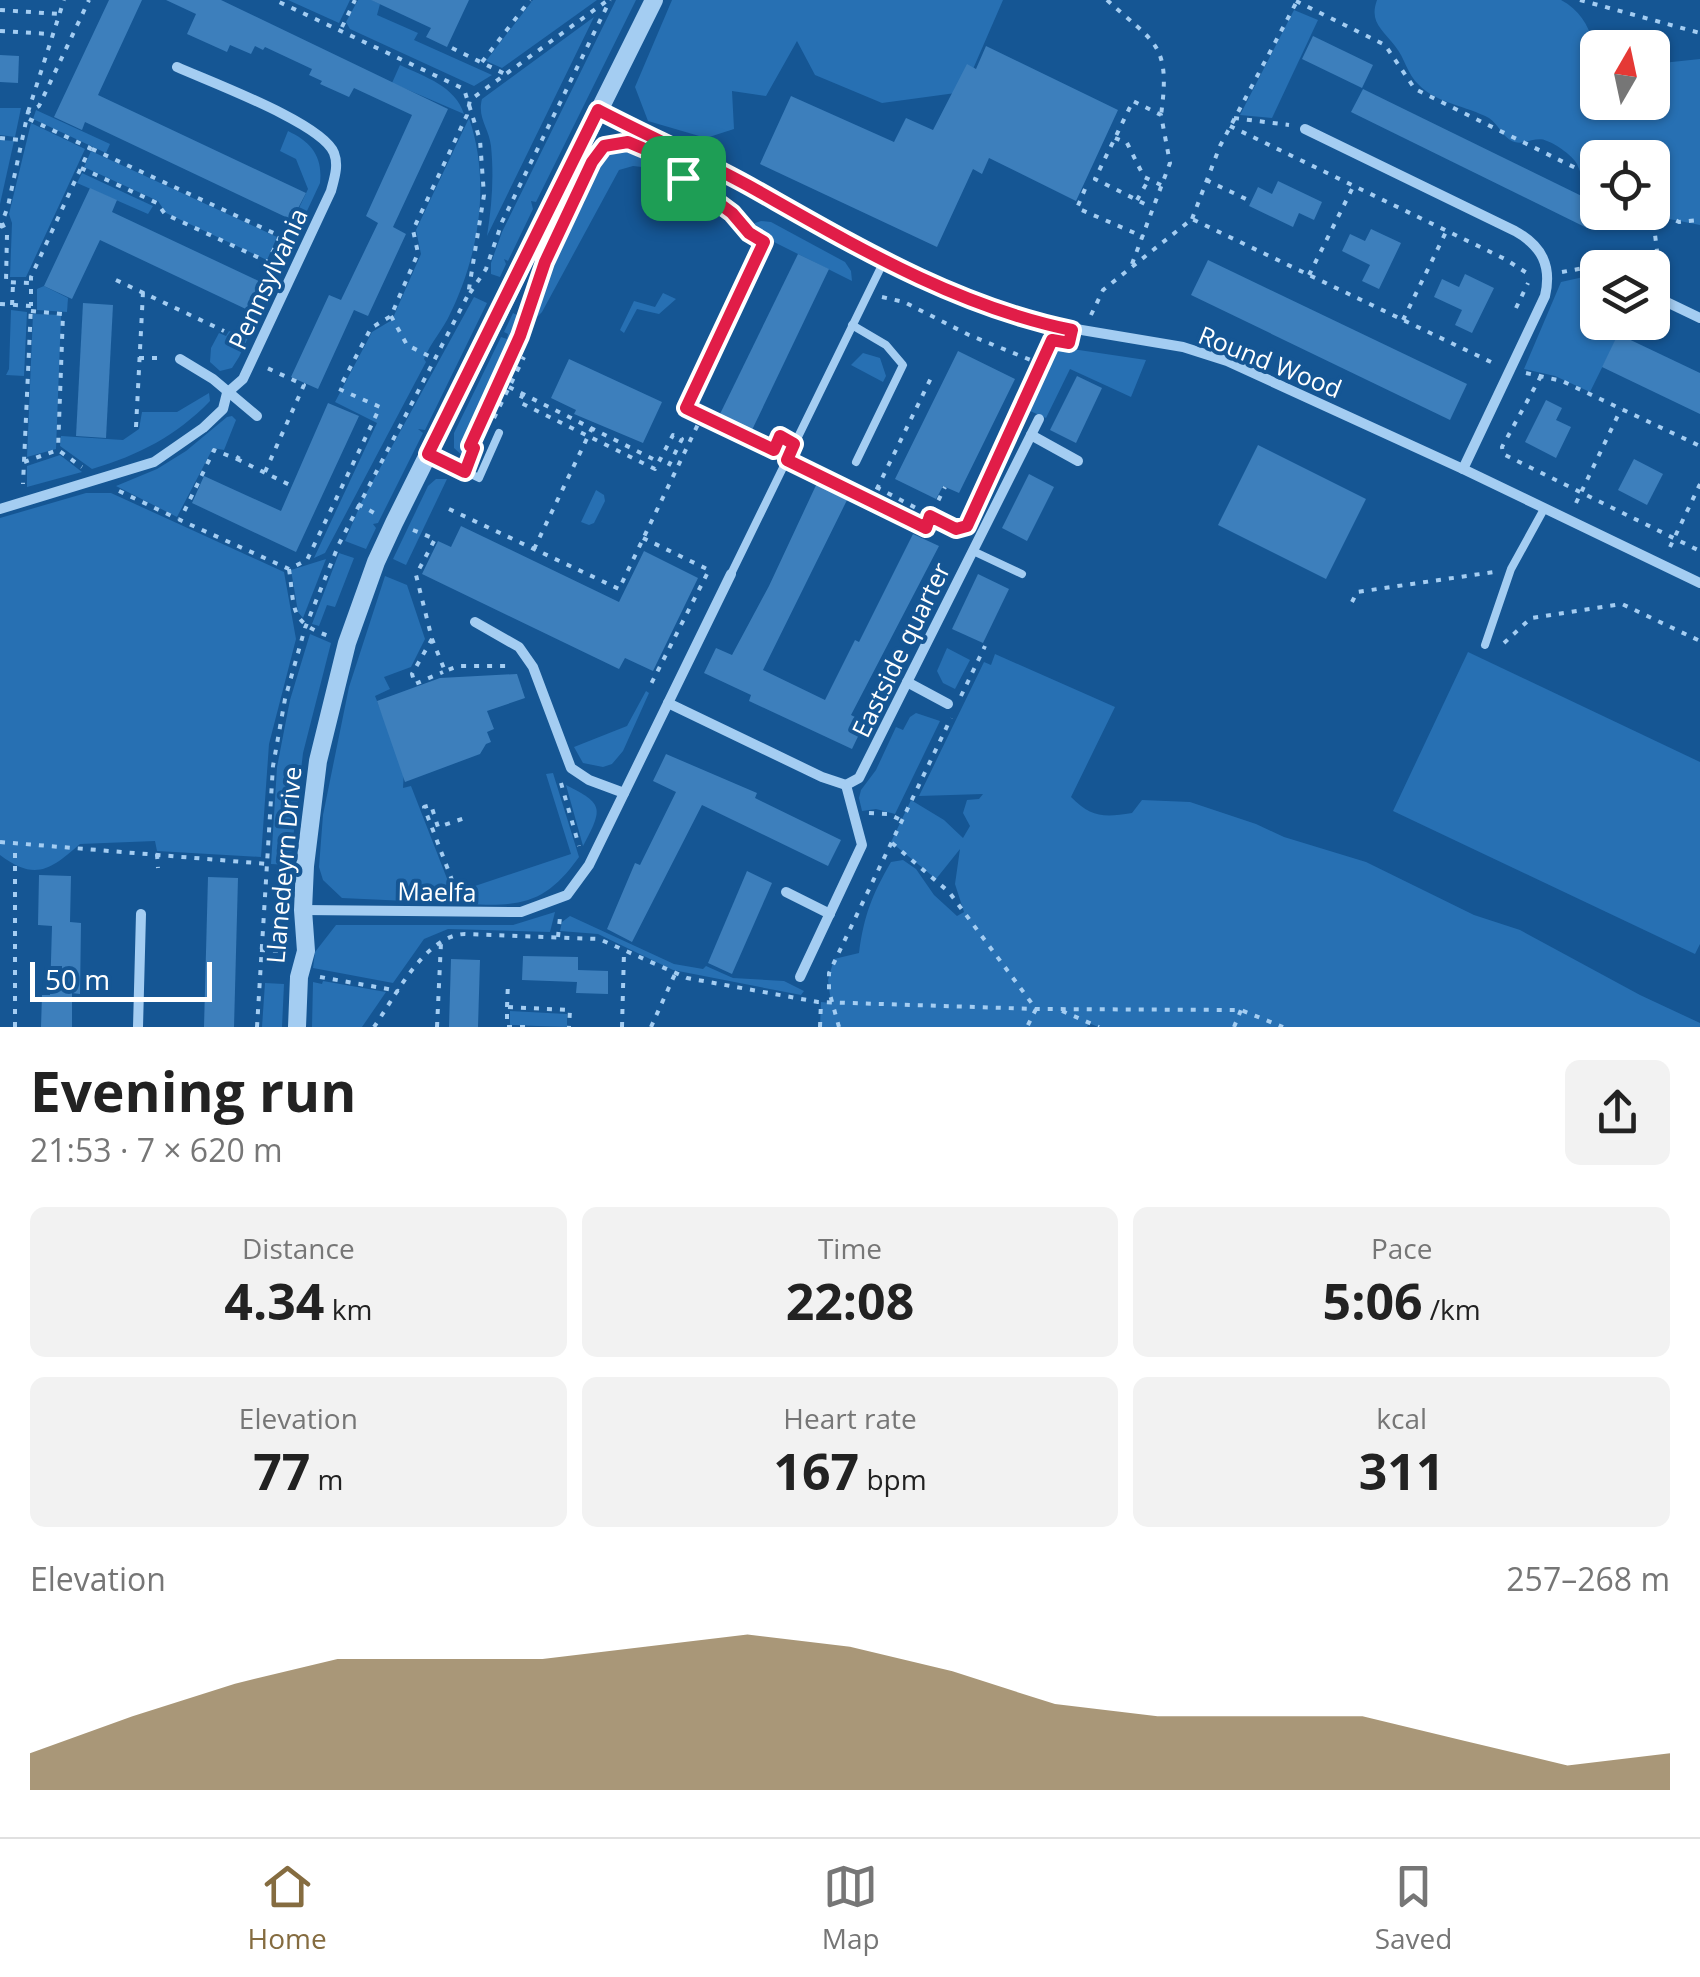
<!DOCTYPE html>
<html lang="en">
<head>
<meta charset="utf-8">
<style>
  :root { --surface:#fff; --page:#f2f2f2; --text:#222; --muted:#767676; --line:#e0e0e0; --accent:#856c40 }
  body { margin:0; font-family:"Open Sans",sans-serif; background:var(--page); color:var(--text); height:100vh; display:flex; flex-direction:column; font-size:38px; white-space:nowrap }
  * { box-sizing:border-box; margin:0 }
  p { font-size:32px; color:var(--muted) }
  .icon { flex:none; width:55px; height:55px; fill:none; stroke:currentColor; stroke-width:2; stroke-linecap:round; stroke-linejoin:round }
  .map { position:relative; height:1027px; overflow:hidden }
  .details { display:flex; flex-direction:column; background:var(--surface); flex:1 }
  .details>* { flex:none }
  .needle { width:65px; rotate:9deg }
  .controls { position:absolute; left:1580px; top:30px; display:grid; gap:20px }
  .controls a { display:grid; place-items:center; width:90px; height:90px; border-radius:15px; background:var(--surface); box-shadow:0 2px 8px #0004; font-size:50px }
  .scale { position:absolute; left:30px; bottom:25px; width:182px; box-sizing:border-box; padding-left:10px; border:5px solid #fff; border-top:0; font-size:28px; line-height:35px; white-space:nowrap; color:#fff; -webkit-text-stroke:8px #155694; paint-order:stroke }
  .pin { position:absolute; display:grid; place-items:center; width:85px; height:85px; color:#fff; margin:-42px; border-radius:20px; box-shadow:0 5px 15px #0006 }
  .round { display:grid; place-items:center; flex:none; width:105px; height:105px; border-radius:15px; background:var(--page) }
  .headline { display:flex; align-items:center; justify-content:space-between; height:170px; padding:0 30px }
  h1 { font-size:55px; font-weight:700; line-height:75px }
  .stats { display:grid; grid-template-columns:repeat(3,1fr); gap:15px; height:170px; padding:10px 30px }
  .stats div { display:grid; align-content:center; border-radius:15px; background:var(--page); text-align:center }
  .stats b { font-size:50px; font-weight:700 }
  .stats small { font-size:28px; font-weight:400 }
  .stats p { font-size:28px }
  .chart { height:280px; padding:20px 30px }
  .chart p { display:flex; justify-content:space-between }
  .chart svg { width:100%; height:180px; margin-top:10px; fill:var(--accent); opacity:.7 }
  .dock { display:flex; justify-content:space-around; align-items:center; height:140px; border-top:2px solid var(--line); background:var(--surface); font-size:28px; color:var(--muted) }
  .dock a { display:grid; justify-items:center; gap:5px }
  .dock .active { color:var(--accent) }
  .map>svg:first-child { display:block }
</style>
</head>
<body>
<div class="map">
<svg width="1700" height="1027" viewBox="0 0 1700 1027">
  <rect width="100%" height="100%" fill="#155694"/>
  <g fill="#2770b3">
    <polygon points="288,0 350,0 339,23"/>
    <polygon points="358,0 372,0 380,4 377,15 418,33 414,40 492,75 474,86 350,29 346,22"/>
    <polygon points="533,0 597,0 502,68 486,61"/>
    <polygon points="616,0 636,0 536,202 531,201 533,209 508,261 504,259 506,264 500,277 491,274 491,263 502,232"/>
    <polygon points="672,0 1003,0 963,92 882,103 815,75 797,41 766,96 732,91 734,129 706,138 648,121 635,87"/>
    <path d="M 1377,0 L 1561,0 C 1599,20 1598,66 1598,102 L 1652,102 L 1653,64 L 1700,59 L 1700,225 L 1664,218 L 1653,208 L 1652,158 L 1598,158 L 1597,194 C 1582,188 1583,177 1577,164 C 1573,156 1556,144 1547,141 C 1534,135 1523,148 1510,140 C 1501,134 1498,124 1489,118 C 1467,106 1436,103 1419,85 C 1407,74 1405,58 1395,46 C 1382,29 1369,22 1377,0 Z"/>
    <polygon points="1294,10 1318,20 1272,118 1240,115"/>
    <path d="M 594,17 L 487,236 C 492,205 494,177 491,146 C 489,128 477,118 482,99 Z"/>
    <path d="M 400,65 C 425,77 455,86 464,114 L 392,83 Z"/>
    <polygon points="0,108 21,108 15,137 0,135"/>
    <polygon points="36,110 110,144 106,153 33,119"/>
    <path d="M 469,118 C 491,182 479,255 450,314 C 444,328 431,342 424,359 L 426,362 L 325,553 L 314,558 L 377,423 L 335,402 L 372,332 L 392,320 L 421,254 L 416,230 Z"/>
    <polygon points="31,123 85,149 26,277 10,277 12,223 9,214"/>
    <path d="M 288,131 C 311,142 323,156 320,183 L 239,357 L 232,368 L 220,371 L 210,362 L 211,348 L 219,333 L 226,336 L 229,331 L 239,335 L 308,189 L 296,159 L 280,151 Z"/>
    <polygon points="0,140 14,141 0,204"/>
    <path d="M 617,146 C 652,147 704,158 717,195 L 712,203 L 642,167 L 633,166 L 619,170 L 542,312 L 534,320 L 558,240 L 562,242 L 585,201 L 580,197 L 601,155 Z"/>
    <polygon points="91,151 277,237 267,260 166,213 158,201 84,167"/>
    <polygon points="82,173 153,206 148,214 77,183"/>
    <polygon points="761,221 771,222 845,262 851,271 852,281 752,231 755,223"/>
    <polygon points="1597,274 1598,322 1624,323 1590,392 1555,376 1524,369 1561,282"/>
    <polygon points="44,286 68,298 67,312 37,310 37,289"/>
    <polygon points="663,293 676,299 659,314 637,309 624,333 620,330 634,301 655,307"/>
    <polygon points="474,297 487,303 425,430 418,429 423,433 378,523 373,524 376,528 366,549 345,541 362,501"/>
    <polygon points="11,310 27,312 24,376 6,375 9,369"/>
    <polygon points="513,313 523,318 513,346 509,345 511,350 463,449 467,452 465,458 454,448 454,433 501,337 507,339 508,334 504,332"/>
    <polygon points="33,314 61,315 56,449 27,457"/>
    <polygon points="1052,346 1146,360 1131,397 1070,369 1046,418 1030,411 988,496 971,520"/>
    <polygon points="863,353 880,358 886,376 883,382 851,365"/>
    <path d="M 209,393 L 210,401 C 176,436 139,455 92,469 L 60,446 L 61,436 L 123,440 L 139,429 L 142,412 L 177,412 Z"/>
    <polygon points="232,416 236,420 224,450 213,448 177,517 116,486 157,469 186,451 227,417"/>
    <polygon points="60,455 82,472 27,487 27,466"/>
    <polygon points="436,479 447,479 406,565 393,559 428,486"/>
    <polygon points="596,490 604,495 605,501 594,523 589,525 581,522"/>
    <path d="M 86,493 L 111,493 L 284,572 L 296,639 L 269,744 L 261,857 L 157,851 L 155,841 L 80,844 C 51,869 36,882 0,855 L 0,518 Z"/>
    <polygon points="339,553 354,558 335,607 327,605 319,626 312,624"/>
    <polygon points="326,559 303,618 298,612 291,570"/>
    <polygon points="385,576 407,585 425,639 411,667 384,677 390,689 375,696 404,770 403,788 411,786 453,894 450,903 342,898 323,880 319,867 323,815 349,687"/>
    <polygon points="310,634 331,643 303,753 290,865 271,864 277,767 290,700"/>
    <polygon points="947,648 970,660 955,689 943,683 937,671"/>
    <polygon points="1468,652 1700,762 1700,944 1695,954 1393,811"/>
    <path d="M 995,654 L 1115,707 L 1071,797 C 1091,817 1103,818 1132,813 L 1142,800 L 1190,802 L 1256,824 L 1284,837 L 1366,862 L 1474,915 L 1520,930 L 1640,995 L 1700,1023 L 1700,1027 L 1098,1027 L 1089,1023 L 1087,1027 L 820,1027 L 821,1002 L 831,1003 L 828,980 L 834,959 L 859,953 C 864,915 872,895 891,862 L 903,860 L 916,869 L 934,895 L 957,916 L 964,912 L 955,884 L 960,849 L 936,879 L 891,842 L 911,800 L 944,820 L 963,838 L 970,826 L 963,813 L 967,800 L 979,799 L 983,794 L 919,796 L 984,662 L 991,665 Z"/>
    <polygon points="646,691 649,693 623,751 612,764 603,767 583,763 574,747 627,726"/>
    <polygon points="916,713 940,721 895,814 876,809 862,811 859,798 861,790 876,770 896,727 903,730 910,717"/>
    <path d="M 553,773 L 579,857 C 547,902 523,907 469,904 L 460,891 L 571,854 L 546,774 Z"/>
    <path d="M 566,785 C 604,804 603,808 583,846 Z"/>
    <polygon points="555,912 550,932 448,929 424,939 393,983 313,968 315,952 336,925 513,925"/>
    <polygon points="570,916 674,964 703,969 706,966 733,978 784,981 804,991 801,995 673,970 598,934 560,931 562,922"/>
    <polygon points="323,981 386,992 362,1027 312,1027 313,982 322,984"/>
    <polygon points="265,983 284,984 282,1027 262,1027"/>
    <polygon points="510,1011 567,1014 567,1027 510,1025"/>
  </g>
  <g fill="#3d7fbc">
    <polygon points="109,0 142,0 98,95 306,193 292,220 85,122 82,130 54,117"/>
    <polygon points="166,0 221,0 448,109 393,227 406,234 368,316 354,310 318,389 291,377 329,295 341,300 378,223 366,216 412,115 354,88 349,97 320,84 322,81 309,75 312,69 265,47 263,50 255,46 251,54 230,45 227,52 187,34 196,14"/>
    <polygon points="371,0 469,0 447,47 426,37 431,28"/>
    <polygon points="1313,36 1373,65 1362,88 1302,59"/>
    <polygon points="986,46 1118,110 1076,201 989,158 982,174 973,169 937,247 760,164 791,96 894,142 906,118 933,130 967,64 976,69"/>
    <polygon points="0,55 19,56 18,83 0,82"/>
    <polygon points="1363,89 1598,204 1587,228 1351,112"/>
    <polygon points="1278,181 1322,202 1314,220 1299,213 1293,227 1249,206 1258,187 1272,194"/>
    <polygon points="90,188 117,200 112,212 263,283 250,311 100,240 72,299 44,286"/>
    <polygon points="1371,229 1401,243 1379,289 1362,281 1370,265 1342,251 1350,234 1365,241"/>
    <polygon points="798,254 829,269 752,430 720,414"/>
    <polygon points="1208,260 1467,384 1450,420 1191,295"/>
    <polygon points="1465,274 1494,288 1472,333 1455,325 1462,310 1434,297 1442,279 1459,287"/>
    <polygon points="83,303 113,305 106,438 76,436"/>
    <polygon points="1618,334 1700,373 1700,414 1602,367"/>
    <polygon points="958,351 1015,379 959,493 943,486 936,499 895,479"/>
    <polygon points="569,359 662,402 643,443 574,414 576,410 551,398"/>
    <polygon points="1077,376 1102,388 1076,443 1050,430"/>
    <polygon points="1546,400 1562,408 1556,420 1571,427 1556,458 1525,442"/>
    <polygon points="328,403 359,416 296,552 192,503 204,476 281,511"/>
    <polygon points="1258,445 1366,499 1326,579 1218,525"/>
    <polygon points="1634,459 1663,474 1647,505 1618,490"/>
    <polygon points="1029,474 1054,487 1027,541 1002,528"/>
    <polygon points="818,481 849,496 763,670 825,700 855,640 859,642 913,534 939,546 851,715 865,722 852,749 749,701 751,695 704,673 716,648 732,655 769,586"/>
    <polygon points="461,526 619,602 644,551 698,578 653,671 625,658 619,669 422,574 438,541 451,547"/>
    <polygon points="978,574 1009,589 983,643 952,629"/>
    <polygon points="517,674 525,698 487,711 494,729 487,732 491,742 486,744 480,754 405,782 377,701 440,678"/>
    <polygon points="666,754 757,793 755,798 841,840 828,866 702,805 632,942 607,929 635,863 640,865 676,792 653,781"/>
    <polygon points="747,871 772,883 732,974 708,963"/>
    <polygon points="39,875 71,876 70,922 81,923 80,994 72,993 72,1027 41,1027 42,995 50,995 52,926 38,925"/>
    <polygon points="208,877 238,878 234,1027 204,1027"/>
    <polygon points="523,956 578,957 578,970 608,971 608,994 576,993 577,982 522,980"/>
    <polygon points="451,959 480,960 478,1027 449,1027"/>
  </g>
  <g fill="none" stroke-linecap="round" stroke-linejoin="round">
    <g stroke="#a4cdf2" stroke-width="4" stroke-dasharray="5 8" stroke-linecap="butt">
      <path d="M 1107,0 C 1155,44 1171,43 1161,115"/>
      <polyline points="1580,0 1700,33"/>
      <polyline points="1296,1 1385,45 1415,89 1598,179"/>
      <polyline points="0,10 59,14"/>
      <polyline points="342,27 355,0"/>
      <polyline points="0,31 50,34"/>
      <polyline points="452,48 505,74"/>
      <polyline points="482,62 530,0"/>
      <polyline points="28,112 64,0"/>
      <polyline points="1234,118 1289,125"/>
      <polyline points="29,119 90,148 31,277 31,283"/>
      <polyline points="1230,126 1505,259 1530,275"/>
      <polyline points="0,138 20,140"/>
      <polyline points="1115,138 1127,143 1144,177 1161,185"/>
      <polyline points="81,168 157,203 165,214 268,262 280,236 90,148"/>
      <polyline points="670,169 732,213 749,233 764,243 686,407 774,450"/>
      <polyline points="1206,180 1246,199"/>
      <polyline points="1085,189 1077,208 1144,237"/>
      <polyline points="1137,200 1149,179"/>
      <polyline points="1653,209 1679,222 1700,220"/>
      <polyline points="1652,210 1658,259 1654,279"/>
      <polyline points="1192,219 1220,146 1296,3"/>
      <polyline points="2,223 7,234 6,282 31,283 31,306"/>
      <polyline points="0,228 8,206 28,112 39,106 89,0"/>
      <polyline points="1132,264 1170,163 1161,115 1133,101 1095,179 1151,207"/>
      <polyline points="1562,272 1634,259 1652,268"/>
      <polyline points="1309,275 1353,187"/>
      <polyline points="116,280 224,331"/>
      <polyline points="470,293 486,269 502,222 610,0"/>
      <polyline points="882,297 904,302 969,335 1038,363"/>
      <polyline points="0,304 31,306 23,484"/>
      <polyline points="12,305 13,285"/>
      <polyline points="1516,308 1528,283"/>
      <polyline points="31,311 63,314 58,450"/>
      <polyline points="1091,315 1103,290 1192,219 1493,363"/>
      <polyline points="391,316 407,345 435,359"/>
      <polyline points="1403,320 1446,232"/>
      <polyline points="139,358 165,358"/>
      <polyline points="1526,373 1562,381 1700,446"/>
      <polyline points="1541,376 1502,447 1503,454 1700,551"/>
      <polyline points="509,387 657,461"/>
      <polyline points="523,394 519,402 655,469 673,435 682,439 668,467 674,469"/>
      <polyline points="494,418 524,357"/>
      <polyline points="136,427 143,292"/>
      <polyline points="474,449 470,445 520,336 536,289"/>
      <polyline points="239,456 237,459 214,450 180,520 289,569 307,560 380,407 339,389 371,328 391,316 418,253 413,230 467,115 470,100 608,0"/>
      <polyline points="237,459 294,487"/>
      <polyline points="24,462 58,450 82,467"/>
      <polyline points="800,466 925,527 945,487"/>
      <polyline points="265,472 304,385 265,367"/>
      <polyline points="985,484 1050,343"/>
      <polyline points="876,487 956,529 966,526"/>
      <polyline points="119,491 178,519"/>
      <polyline points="871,501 932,376"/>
      <polyline points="1576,503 1621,409"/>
      <polyline points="358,504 376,514"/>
      <polyline points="449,509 619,589 702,416"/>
      <polyline points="413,530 435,539 416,575 432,639 445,671 458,666 509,666"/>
      <polyline points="643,538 709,570 649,688"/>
      <polyline points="1670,547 1700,484"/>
      <polyline points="534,549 592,428"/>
      <path d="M 289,569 C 295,607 288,622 329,636"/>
      <polyline points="1352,602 1357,592 1494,572"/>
      <polyline points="432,639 412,674 415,684 443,672"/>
      <polyline points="1504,643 1531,618 1622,604 1700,641"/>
      <polyline points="961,696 985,646"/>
      <polyline points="561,783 579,846"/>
      <polyline points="869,813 888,814 901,820"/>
      <polyline points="0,842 268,864"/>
      <polyline points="892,843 949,892 1036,1009 1027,1027"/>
      <polyline points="157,854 158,868"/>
      <polyline points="457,893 424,807 431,805 438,827 465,818"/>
      <polyline points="558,937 560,917"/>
      <polyline points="260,950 285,951"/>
      <polyline points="320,977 399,991"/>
      <polyline points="507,1007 508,983"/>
      <polyline points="1062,1011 1099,1027"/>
      <polyline points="15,1027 15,843"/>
      <polyline points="257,1027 273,766 285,699 305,628 339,544 468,295 484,195 480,140 464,89 275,0"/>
      <path d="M 374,1027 C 395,997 425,935 465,934 L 599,939 L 687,978 L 818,1002 L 1036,1009 L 1241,1010 L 1283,1027"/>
      <polyline points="437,1027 441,942"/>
      <polyline points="525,1027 507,1027 507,1007 570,1010 569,1027"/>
      <polyline points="622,1027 624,952"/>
      <polyline points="651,1027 675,974"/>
      <polyline points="820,1027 821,1002"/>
      <polyline points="839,1027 829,991 829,973 951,718"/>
      <polyline points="1234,1027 1241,1010"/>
    </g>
    <g stroke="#a4cdf2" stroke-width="8">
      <polyline points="852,325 886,345 903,365 856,462"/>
      <polyline points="429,454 479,478 499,433"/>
      <polyline points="973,551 1022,574"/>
      <polyline points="731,574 884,261"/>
      <polyline points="1485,645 1511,569 1544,509"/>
    </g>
    <g stroke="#a4cdf2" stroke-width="10">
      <polyline points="599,111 748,186 884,261 945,289 1000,313 1040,323 1183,347 1227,361 1463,469 1700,583"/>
      <path d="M 1305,129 L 1515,231 C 1542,246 1552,266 1545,296 L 1463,469"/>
      <polyline points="1652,295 1700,318"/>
      <polyline points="180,359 213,379 257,416"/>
      <polyline points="1031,435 1078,461"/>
      <path d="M 0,509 L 154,462 L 203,428 L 223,409 L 227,393 L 243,379 L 331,191 C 334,179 339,166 334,153 C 322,123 210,82 177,67"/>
      <polyline points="475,622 519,647 533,667 571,768 589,780 624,793"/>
      <polyline points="907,682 948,704"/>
      <polyline points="668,703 822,777 846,785 859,778 1039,419"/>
      <polyline points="786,892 830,914"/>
      <polyline points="303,910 521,912 567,895 589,865 731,574"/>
      <polyline points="800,977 862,845 846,785"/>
      <polyline points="138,1027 141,914"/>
    </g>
    <polyline stroke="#a4cdf2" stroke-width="18" points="297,1027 299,977 306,951 303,910 305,866 318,761 347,643 376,562 394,523 654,0"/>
  </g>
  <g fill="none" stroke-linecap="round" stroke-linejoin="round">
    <g stroke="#fff" stroke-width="20">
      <path id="route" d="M 598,110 C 648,136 700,159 749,186 C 852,244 954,306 1072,330 L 1069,343 L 1052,340 L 967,526 L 956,529 L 930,516 L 926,528 L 787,460 L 794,444 L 780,436 L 774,450 L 686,408 L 764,242 L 749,233 L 732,213 L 647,150 L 628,142 L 604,146 L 592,162 L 545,262 L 520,336 L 470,446 L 474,448 L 465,472 L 428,454 Z"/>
    </g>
    <use href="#route" stroke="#e11d48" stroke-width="12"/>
  </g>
  <g text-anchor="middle" stroke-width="8" stroke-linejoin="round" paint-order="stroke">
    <g font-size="25" fill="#fff" stroke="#155694">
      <text transform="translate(268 279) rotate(-65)" y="9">Pennsylvania</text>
      <text transform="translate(1270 362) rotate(22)" y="9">Round Wood</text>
      <text transform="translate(901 650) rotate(-64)" y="9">Eastside quarter</text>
      <text transform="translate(284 865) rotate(-85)" y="9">Llanedeyrn Drive</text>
      <text transform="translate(437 892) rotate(1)" y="9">Maelfa</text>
    </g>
  </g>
</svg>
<div class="controls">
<a><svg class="needle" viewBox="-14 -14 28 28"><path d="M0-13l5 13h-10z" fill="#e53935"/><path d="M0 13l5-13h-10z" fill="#767676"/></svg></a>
<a><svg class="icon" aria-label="locate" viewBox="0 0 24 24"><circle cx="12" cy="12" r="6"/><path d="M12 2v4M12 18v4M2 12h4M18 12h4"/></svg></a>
<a><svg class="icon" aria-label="layers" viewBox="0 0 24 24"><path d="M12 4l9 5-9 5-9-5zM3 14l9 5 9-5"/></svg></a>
</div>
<div class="scale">50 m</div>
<div class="pin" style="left:683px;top:178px;background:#1e9e55"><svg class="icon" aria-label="arrive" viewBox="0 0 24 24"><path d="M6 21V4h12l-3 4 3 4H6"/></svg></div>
</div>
<section class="details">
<div class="headline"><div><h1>Evening run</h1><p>21:53 · 7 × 620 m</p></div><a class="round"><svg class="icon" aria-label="share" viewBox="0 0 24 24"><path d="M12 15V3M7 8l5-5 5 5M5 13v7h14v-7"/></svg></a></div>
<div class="stats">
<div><p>Distance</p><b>4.34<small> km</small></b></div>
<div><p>Time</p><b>22:08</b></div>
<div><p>Pace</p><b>5:06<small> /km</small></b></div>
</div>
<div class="stats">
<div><p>Elevation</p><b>77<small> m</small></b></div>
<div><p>Heart rate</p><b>167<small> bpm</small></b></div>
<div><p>kcal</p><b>311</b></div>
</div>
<div class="chart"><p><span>Elevation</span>257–268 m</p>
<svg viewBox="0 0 160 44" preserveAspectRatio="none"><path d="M0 44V35L10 26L20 18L30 12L40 12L50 12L60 9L70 6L80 9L90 15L100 23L110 26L120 26L130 26L140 32L150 38L160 35V44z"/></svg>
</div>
</section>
<nav class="dock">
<a class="active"><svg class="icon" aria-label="home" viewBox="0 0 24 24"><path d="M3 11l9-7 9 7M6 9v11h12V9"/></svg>Home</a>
<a><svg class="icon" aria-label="map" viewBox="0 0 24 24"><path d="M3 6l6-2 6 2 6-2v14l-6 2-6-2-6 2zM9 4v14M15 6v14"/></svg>Map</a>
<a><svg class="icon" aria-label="saved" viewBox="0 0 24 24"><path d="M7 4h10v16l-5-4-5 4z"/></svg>Saved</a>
</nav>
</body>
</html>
